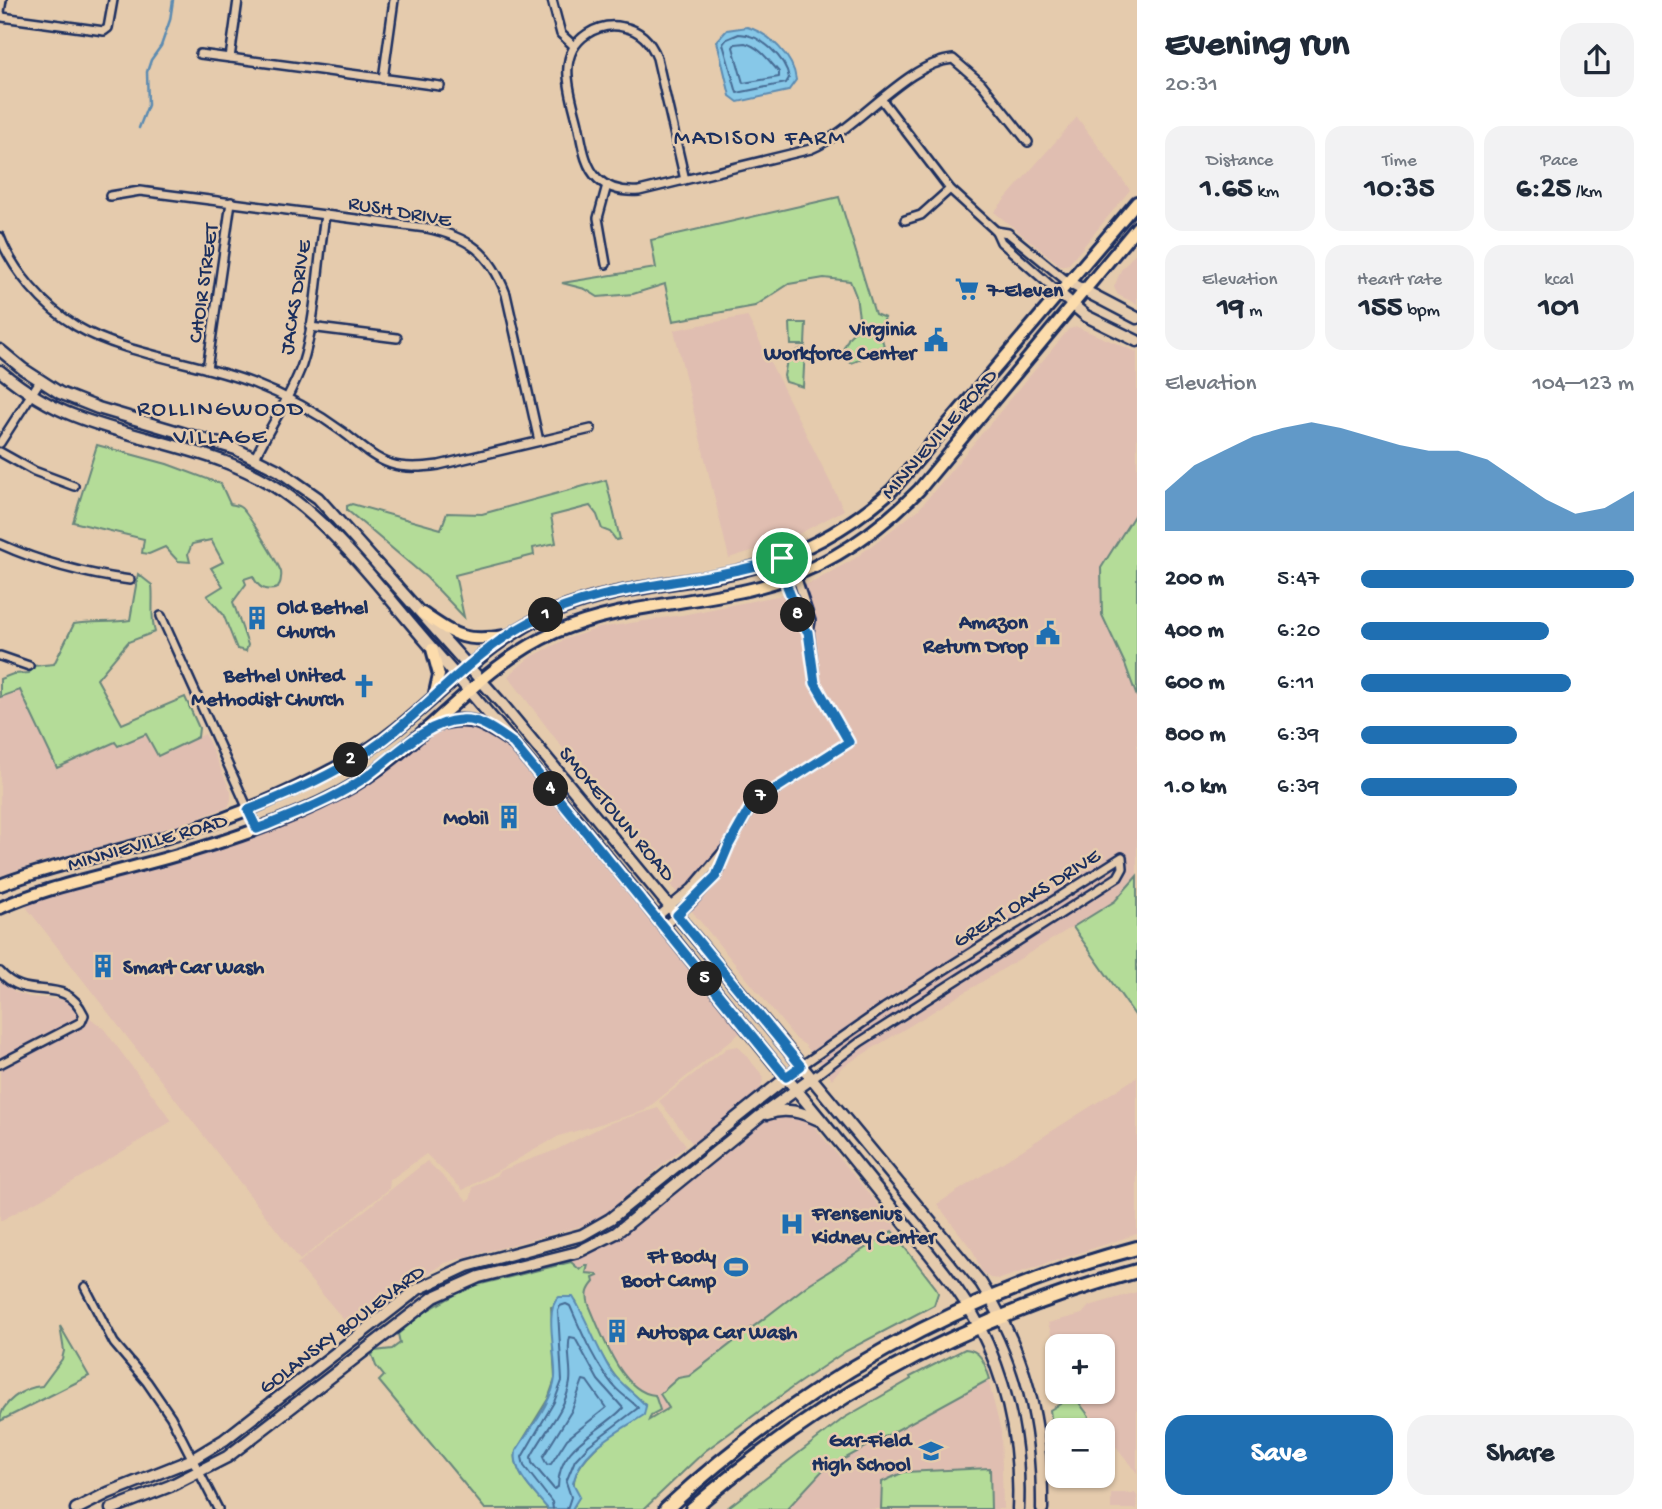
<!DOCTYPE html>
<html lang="en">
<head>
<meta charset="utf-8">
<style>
  :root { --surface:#fff; --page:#f2f2f3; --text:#1f2937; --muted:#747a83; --accent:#1f6fb2 }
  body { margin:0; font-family:"Gochi Hand",sans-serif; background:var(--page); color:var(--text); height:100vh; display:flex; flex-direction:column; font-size:26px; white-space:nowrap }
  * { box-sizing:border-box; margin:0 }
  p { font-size:23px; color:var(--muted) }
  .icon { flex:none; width:38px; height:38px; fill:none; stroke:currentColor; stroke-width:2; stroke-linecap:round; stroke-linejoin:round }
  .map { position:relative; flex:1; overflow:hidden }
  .sheet { display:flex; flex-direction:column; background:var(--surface); width:525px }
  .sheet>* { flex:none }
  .tools { position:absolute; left:1045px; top:1334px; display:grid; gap:14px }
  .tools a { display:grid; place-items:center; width:70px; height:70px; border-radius:14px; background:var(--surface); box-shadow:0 2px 5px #0004; font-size:35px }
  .pin { position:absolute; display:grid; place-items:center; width:60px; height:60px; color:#fff; margin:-30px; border:4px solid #fff; border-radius:50%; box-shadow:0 2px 7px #0007 }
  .km { position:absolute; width:35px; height:35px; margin:-18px; border-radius:50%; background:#222; color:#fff; font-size:19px; line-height:35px; text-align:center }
  .round { display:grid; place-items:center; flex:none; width:74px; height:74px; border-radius:21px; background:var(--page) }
  .head { display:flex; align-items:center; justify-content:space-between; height:119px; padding:0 28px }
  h1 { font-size:38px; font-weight:700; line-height:52px }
  .metrics { display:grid; grid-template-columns:repeat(3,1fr); gap:10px; height:119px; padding:7px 28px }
  .metrics div { display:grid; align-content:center; border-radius:18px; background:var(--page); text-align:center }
  .metrics b { font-size:30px; font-weight:700 }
  .metrics small { font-size:19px; font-weight:400 }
  .metrics p { font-size:19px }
  .chart { height:196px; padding:14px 28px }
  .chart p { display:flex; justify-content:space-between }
  .chart svg { width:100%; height:126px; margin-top:7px; fill:var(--accent); opacity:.7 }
  .primary-button { display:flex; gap:14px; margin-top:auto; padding:14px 28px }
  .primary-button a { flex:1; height:80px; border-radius:21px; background:var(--accent); color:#fff; font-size:28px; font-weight:700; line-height:80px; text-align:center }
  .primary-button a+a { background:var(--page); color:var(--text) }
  ul { padding:0 28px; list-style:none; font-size:23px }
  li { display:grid; grid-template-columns:112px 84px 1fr; align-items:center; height:52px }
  li i { height:18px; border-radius:9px; background:var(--accent) }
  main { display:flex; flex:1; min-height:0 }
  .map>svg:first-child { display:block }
</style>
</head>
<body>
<main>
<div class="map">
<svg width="1137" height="1509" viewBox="0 0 1137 1509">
  <rect width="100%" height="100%" fill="#e5cbad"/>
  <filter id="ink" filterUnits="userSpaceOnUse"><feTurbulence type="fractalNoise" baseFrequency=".0143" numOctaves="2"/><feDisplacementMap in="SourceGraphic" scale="14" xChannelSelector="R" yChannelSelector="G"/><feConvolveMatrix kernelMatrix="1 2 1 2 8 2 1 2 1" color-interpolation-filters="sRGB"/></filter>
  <g filter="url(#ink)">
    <g fill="#e0beb1">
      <polygon points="1077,117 1130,190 1069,264 1061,266 994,212"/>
      <polygon points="1137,251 1137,304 1118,295 1114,287 1121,270"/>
      <polygon points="747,316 844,510 789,539 729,558 674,330"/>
      <polygon points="1077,327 1137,352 1137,511 1101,568 1125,664 1137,697 1137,876 1115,901 842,1067 832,1079 805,1045 796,1039 612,813 508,676 529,658 566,639 599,628 682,615 777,596 815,581 854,559 919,509 1069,329"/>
      <polygon points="13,674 57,768 115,742 118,746 147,733 158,756 205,734 231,792 231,800 228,807 174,827 41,862 0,876 0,679"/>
      <polygon points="469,720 513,743 746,1028 644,1111 559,1136 463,1190 426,1154 390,1180 389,1189 300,1260 20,899 227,840 344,791 429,727"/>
      <polygon points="0,978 15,992 29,997 68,1000 104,1029 172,1121 74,1181 0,1221"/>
      <polygon points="738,1046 764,1077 760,1090 693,1144 659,1101 727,1048"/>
      <polygon points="1137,1077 1137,1234 1000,1279 990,1278 982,1272 973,1251 937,1204"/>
      <polygon points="658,1108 686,1145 596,1222 445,1263 349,1326 297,1264 427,1161 468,1201 471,1197 473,1187 498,1175 499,1171 556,1150 607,1124"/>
      <polygon points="782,1113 806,1119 812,1124 892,1222 903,1242 774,1329 675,1430 621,1378 608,1358 564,1261 582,1255 625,1232 759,1123 771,1115"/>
      <polygon points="1137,1292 1137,1473 1072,1391 1102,1391 1102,1346 1057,1346 1057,1353 1048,1323 1082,1314 1089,1306"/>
      <polygon points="988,1380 1001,1431 1003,1509 787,1509 822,1471"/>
      <polygon points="1111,1493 1135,1493 1137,1496 1137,1509 1111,1509"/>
    </g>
    <g fill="#b4dc98" stroke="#68867b" stroke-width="2">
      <path d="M 839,197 L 875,314 L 885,318 L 879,329 L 884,346 C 870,350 864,360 851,363 L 841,354 L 849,337 L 857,329 L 859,317 L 856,296 L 850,281 L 824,278 L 789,284 L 755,306 L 673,321 L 665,284 L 633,294 L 598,297 L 585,289 L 562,283 L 656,268 L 651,240 Z"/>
      <polygon points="790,323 806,323 805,345 791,345"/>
      <polygon points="805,347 803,387 786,382 784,376 788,355"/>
      <path d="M 97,445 L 167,464 L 221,484 L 230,504 C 233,505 237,505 240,507 C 247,511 279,565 281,572 C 282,578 281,582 278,588 C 265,592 258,588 253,576 L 244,579 L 246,584 L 233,602 L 248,645 L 246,651 L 237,649 L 223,614 L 207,596 L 223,586 L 211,568 L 223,562 L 211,540 L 192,544 L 188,554 L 190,562 L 178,561 L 165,547 L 149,554 L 142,553 L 144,539 L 73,522 Z"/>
      <polygon points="606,480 620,539 616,540 610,532 602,529 597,515 590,506 551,516 556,543 533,548 534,555 455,575 464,617 427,578 347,510 347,506 352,504 441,529 447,513 482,514"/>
      <polygon points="1137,511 1137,697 1125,664 1102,615 1101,568"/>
      <path d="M 138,574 L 152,585 C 154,601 150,617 155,632 L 128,642 L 97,679 L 122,724 L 185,697 L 199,728 L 198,737 L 158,756 L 146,734 L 118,746 L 115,742 L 57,768 L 20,690 L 0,697 L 0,679 L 13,674 L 29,673 L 33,666 L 54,664 L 74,624 C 93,621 111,623 130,620 Z"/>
      <polygon points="1137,876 1137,1018 1073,927 1115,901"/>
      <path d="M 892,1231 L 936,1288 L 938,1293 L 934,1305 L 846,1351 L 797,1384 L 705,1451 L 644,1509 L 572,1509 L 575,1505 C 575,1496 572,1485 575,1477 C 582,1452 626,1424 646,1406 C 638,1396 626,1390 618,1380 C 600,1356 588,1329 576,1302 L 551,1307 L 555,1379 L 548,1399 L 516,1451 C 512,1473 535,1493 548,1509 L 485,1509 L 379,1381 L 384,1376 L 376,1366 L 372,1355 L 375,1351 L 392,1349 L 400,1343 L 398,1334 L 423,1313 L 469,1287 L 571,1262 L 580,1270 L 586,1265 L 588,1265 L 586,1273 L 597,1274 L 598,1276 L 593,1278 L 594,1282 C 587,1290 586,1295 589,1305 C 601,1332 621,1393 655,1395 L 660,1410 L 651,1415 L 649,1420 L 669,1408 L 660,1394 L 678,1378 L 689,1376 L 809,1284 Z"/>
      <path d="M 60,1326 L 89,1376 L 0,1421 C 0,1403 24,1387 42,1386 L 62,1359 L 64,1351 Z"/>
      <path d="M 965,1349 C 982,1350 985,1365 990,1379 L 822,1471 L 787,1509 L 726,1509 L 844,1418 L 911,1379 L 910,1377 Z"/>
      <polygon points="1074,1396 1089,1416 1087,1424 1093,1430 1057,1430 1057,1450 1051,1450 1053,1433 1050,1410"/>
      <polygon points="990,1468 991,1509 881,1509 882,1482 904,1472"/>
    </g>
    <g fill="#87c8e8" stroke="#5c8bb1" stroke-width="2">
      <path d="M 747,27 C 769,33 794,57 796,80 L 788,91 L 738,102 L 730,96 L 717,41 L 727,30 Z"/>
      <path d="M 559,1297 L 573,1297 C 587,1319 596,1347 611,1371 C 621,1385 635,1393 646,1406 L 644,1415 C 617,1433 581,1449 573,1483 L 580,1496 L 572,1509 L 548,1509 C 535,1493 512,1473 516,1451 C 528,1431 553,1401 555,1378 C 557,1358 543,1309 559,1297 Z"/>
    </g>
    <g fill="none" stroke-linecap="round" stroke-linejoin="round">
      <g stroke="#466c95" stroke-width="2">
        <path d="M 739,34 C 760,34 786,58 789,78 L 786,83 L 737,93 L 723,44 L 727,39 Z"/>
        <path d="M 745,43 C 760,47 769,61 779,72 L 779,77 L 743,83 L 733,47 L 735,44 Z"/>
        <path d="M 570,1337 L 575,1338 L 598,1380 L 623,1408 C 599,1434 558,1444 558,1487 L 554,1489 L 532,1463 L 531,1457 C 543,1433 566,1410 570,1382 C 572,1368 566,1351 570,1337 Z"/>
        <polygon points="583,1380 587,1381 606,1408 567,1439 551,1464 547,1465 543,1457 572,1410"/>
        <path d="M 553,1509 L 552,1502 L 524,1466 L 522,1457 L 554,1402 L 562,1381 L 558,1311 L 560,1306 L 566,1304 L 570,1306 C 582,1333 594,1362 613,1385 C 620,1394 631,1400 638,1408 L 589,1445 L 575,1460 L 566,1482 L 571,1497 L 567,1509"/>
      </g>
      <polyline stroke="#5c8bb1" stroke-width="2.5" points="139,128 148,105 147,72 151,60 161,46 170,20 173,0"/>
      <g stroke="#1b2f5e" stroke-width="12">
        <g id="street">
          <polyline points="2,0 0,12 2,17 104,31 108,28 113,0"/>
          <polyline points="552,0 561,34 574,46"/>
          <polyline points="200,54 440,86"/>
          <polyline points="230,58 238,0"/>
          <polyline points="383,79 394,0"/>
          <polyline points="882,100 950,189 996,231 1001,242 1059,293"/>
          <path d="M 685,180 L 657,58 C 651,42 640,30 623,27 C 610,24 598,27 587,34 C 555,55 571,94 578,124 C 582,142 584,166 598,179 C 609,189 625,192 639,191 L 811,149 C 857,130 906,63 953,59 L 981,83 L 1028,142"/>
          <path d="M 110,196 L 140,191 L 426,228 C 469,237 490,252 506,294 L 539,441"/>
          <polyline points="905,220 921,215 950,189"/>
          <polyline points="996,231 1008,233 1068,282"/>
          <path d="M 0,237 C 13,271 44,307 76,326 C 125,355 199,362 253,383 C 284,395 316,412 343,432 C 358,443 372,458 391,464 C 406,469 424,467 439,465 L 591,429"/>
          <polyline points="606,264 598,218 607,185"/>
          <polyline points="310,327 397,338"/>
          <polyline points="207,369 231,202"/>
          <polyline points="0,443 40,381"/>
          <polyline points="0,452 34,471 74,486"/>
          <path d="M 255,458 C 270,426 290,398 302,365 C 316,322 318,261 325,215"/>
          <path d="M 0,544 C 42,563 85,574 130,580"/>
          <path d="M 782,558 C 790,581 789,613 809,632"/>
          <polyline points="161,616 257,829"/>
          <polyline points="0,656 29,666"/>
          <polyline points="656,918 692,888 726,848"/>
          <polyline points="663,927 691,903 716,876 729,845 753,804 849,742 815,683 809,632 811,621 798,582 789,578"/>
          <path d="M 0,972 C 29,1005 64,972 84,1015 L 81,1022 L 0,1064"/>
          <polyline points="801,1066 884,1008 1122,857 1123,868 1118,877 860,1042 811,1079"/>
          <polyline points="85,1287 114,1343 147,1382 171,1417 218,1509"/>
        </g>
      </g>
      <g stroke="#1b2f5e" stroke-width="15">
        <g id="secondary">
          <polyline points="1068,282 1137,318"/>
          <polyline points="1059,293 1086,316 1137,341"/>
          <path d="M 0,350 L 23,369 L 60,393 L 98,408 L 236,449 L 278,470 L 318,498 L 502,704 L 981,1283 C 1027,1355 1043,1425 1042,1509"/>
          <path d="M 0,371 C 22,389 48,406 75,416 C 146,444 227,449 290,497 C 345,538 387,597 432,648 C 537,768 636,893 737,1017 C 790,1083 845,1148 898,1215 C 926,1250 957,1284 978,1324 C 1007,1381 1021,1445 1018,1509"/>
          <path d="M 767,1114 C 785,1107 802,1112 819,1120"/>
          <polyline points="76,1509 108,1493 191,1460 224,1440 418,1289 467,1266 582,1235 610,1219 801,1066"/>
          <polyline points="111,1509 170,1486 227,1457 434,1297 479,1277 578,1252 616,1233 760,1116 811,1079"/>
        </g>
      </g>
      <g stroke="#1b2f5e" stroke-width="16">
        <g id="primary">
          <path d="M 422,613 C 455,635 463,643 505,636"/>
          <polyline points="432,649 439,675 435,693"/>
          <path d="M 435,725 C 470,714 484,723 513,743"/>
          <path d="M 0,885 C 58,863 119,852 178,834 C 238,816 294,791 349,761 C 424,721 473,645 553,612 C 613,587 676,585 739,571 C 798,557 847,530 892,490 L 1137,202"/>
          <path d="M 0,908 C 44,888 90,879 137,866 C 206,848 277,826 340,793 C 421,751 473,668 556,632 C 618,606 683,604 747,590 C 814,575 871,539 919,490 L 1137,227"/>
        </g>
      </g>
      <g stroke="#1b2f5e" stroke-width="18">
        <g id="highway">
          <path d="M 666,1509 C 799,1385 961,1294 1137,1248"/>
          <path d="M 692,1509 C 822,1396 971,1316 1137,1271"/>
        </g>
      </g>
      <use href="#street" stroke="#e5cbad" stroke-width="7"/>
      <use href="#secondary" stroke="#e5cbad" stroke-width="10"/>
      <use href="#primary" stroke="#fcdcac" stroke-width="10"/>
      <use href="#highway" stroke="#fcdcac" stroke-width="12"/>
    </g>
  </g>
  <g fill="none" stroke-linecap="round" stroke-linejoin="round" filter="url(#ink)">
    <g stroke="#fff" stroke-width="14">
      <path id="route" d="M 782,558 L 789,578 L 787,586 L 802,624 L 808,632 L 815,683 L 849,742 L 752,804 L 729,845 L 716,876 L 677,915 L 801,1066 L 786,1077 L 513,743 C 497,732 481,718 460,720 C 423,722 391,761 360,781 C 328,802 292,815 257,829 L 248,810 C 293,792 342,771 381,742 C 432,704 473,652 530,622 C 609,581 699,586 782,558 Z"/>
    </g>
    <use href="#route" stroke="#1f6fb2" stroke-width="9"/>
  </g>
  <defs>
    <g id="supermarket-bare" transform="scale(1.89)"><path d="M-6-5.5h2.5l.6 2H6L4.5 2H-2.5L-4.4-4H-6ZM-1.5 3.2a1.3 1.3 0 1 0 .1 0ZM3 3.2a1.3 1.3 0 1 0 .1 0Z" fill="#1f6fb2" stroke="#e5cbad" stroke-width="2.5" paint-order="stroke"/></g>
    <g id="civic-bare" transform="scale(1.89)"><path d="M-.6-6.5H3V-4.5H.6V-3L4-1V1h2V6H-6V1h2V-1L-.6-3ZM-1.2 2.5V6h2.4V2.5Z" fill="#1f6fb2" stroke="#e5cbad" stroke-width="2.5" paint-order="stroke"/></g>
    <g id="building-bare" transform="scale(1.89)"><path d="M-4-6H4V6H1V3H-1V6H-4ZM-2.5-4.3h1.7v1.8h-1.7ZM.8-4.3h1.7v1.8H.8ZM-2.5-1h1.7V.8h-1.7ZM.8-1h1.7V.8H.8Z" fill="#1f6fb2" stroke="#e5cbad" stroke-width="2.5" paint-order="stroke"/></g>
    <g id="church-bare" transform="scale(1.89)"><path d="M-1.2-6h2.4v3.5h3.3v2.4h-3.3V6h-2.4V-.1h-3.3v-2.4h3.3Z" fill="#1f6fb2" stroke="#e5cbad" stroke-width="2.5" paint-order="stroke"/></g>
    <g id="hospital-bare" transform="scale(1.89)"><path d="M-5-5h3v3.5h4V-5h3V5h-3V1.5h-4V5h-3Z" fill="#1f6fb2" stroke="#e5cbad" stroke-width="2.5" paint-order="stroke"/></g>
    <g id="stadium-bare" transform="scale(1.89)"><path d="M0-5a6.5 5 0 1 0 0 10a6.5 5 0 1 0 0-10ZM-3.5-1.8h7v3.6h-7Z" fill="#1f6fb2" stroke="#e5cbad" stroke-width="2.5" paint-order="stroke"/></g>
    <g id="school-bare" transform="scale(1.89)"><path d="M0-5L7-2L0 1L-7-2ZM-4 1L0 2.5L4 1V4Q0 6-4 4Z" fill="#1f6fb2" stroke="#e5cbad" stroke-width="2.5" paint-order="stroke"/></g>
  </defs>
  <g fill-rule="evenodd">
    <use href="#supermarket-bare" x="967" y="289"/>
    <use href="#civic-bare" x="936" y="340"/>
    <use href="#building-bare" x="257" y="618"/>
    <use href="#civic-bare" x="1048" y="633"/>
    <use href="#church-bare" x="364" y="686"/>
    <use href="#building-bare" x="509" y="817"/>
    <use href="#building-bare" x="103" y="966"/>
    <use href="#hospital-bare" x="792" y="1224"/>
    <use href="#stadium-bare" x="736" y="1267"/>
    <use href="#building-bare" x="617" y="1331"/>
    <use href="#school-bare" x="931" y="1451"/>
  </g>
  <g text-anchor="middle" stroke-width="5" stroke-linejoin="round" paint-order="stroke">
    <g font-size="21" fill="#1b2f5e" stroke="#e5cbad">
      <text transform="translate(400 210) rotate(10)" y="7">RUSH DRIVE</text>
      <text transform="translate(202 283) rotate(-82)" y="7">CHOIR STREET</text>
      <text transform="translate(294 297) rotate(-81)" y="7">JACKS DRIVE</text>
      <text transform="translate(938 433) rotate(-49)" y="7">MINNIEVILLE ROAD</text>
      <text transform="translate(618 813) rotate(50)" y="7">SMOKETOWN ROAD</text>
      <text transform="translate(147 841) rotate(-16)" y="7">MINNIEVILLE ROAD</text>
      <text transform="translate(1026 897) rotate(-32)" y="7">GREAT OAKS DRIVE</text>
      <text transform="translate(341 1328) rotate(-37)" y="7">GOLANSKY BOULEVARD</text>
    </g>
    <g font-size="21" font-weight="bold" fill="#1b2f5e" stroke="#e5cbad" text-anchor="end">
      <text x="987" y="296" text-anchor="start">7-Eleven</text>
      <text x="916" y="335">Virginia<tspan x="916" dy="24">Workforce Center</tspan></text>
      <text x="277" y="613" text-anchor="start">Old Bethel<tspan x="277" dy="24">Church</tspan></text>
      <text x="1028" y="628">Amazon<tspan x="1028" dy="24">Return Drop</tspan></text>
      <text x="344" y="681">Bethel United<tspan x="344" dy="24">Methodist Church</tspan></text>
      <text x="489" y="824">Mobil</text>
      <text x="123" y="973" text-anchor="start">Smart Car Wash</text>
      <text x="812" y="1219" text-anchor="start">Frensenius<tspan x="812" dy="24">Kidney Center</tspan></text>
      <text x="716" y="1262">Ft Body<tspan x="716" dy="24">Boot Camp</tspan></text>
      <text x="637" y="1338" text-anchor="start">Autospa Car Wash</text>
      <text x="911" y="1446">Gar-Field<tspan x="911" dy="24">High School</tspan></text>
    </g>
    <g font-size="23" letter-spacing="2" fill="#1b2f5e" stroke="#e5cbad">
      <text x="760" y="144">MADISON FARM</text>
    </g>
    <g font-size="24" letter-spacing="2" fill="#1b2f5e" stroke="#e5cbad">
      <text x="221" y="415">ROLLINGWOOD<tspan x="221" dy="28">VILLAGE</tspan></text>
    </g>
  </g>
</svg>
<div class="tools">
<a>+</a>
<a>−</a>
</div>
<div class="pin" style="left:782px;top:558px;background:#1e9e55"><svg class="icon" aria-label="arrive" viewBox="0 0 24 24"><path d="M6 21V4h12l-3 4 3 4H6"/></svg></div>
<b class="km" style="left:546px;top:615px">1</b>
<b class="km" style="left:351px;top:760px">2</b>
<b class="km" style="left:551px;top:789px">4</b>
<b class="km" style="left:705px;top:979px">5</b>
<b class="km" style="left:761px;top:797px">7</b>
<b class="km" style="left:798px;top:615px">8</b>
</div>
<section class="sheet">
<div class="head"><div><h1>Evening run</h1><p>20:31</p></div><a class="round"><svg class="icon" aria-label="share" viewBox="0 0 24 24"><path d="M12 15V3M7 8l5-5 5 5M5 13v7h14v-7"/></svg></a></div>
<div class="metrics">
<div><p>Distance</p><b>1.65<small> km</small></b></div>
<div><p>Time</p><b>10:35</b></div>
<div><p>Pace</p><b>6:25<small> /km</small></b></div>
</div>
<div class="metrics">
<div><p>Elevation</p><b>19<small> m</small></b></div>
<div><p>Heart rate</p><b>155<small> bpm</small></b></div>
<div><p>kcal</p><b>101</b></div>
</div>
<div class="chart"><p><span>Elevation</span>104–123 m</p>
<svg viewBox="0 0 160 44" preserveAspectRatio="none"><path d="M0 44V30L10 21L20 16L30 11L40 8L50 6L60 8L70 11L80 14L90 16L100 16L110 19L120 26L130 33L140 38L150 36L160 30V44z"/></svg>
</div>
<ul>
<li><b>200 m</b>5:47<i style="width:100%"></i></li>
<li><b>400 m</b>6:20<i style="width:69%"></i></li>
<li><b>600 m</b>6:11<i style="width:77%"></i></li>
<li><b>800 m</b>6:39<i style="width:57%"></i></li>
<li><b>1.0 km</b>6:39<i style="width:57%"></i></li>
</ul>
<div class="primary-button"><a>Save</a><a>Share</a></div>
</section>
</main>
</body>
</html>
